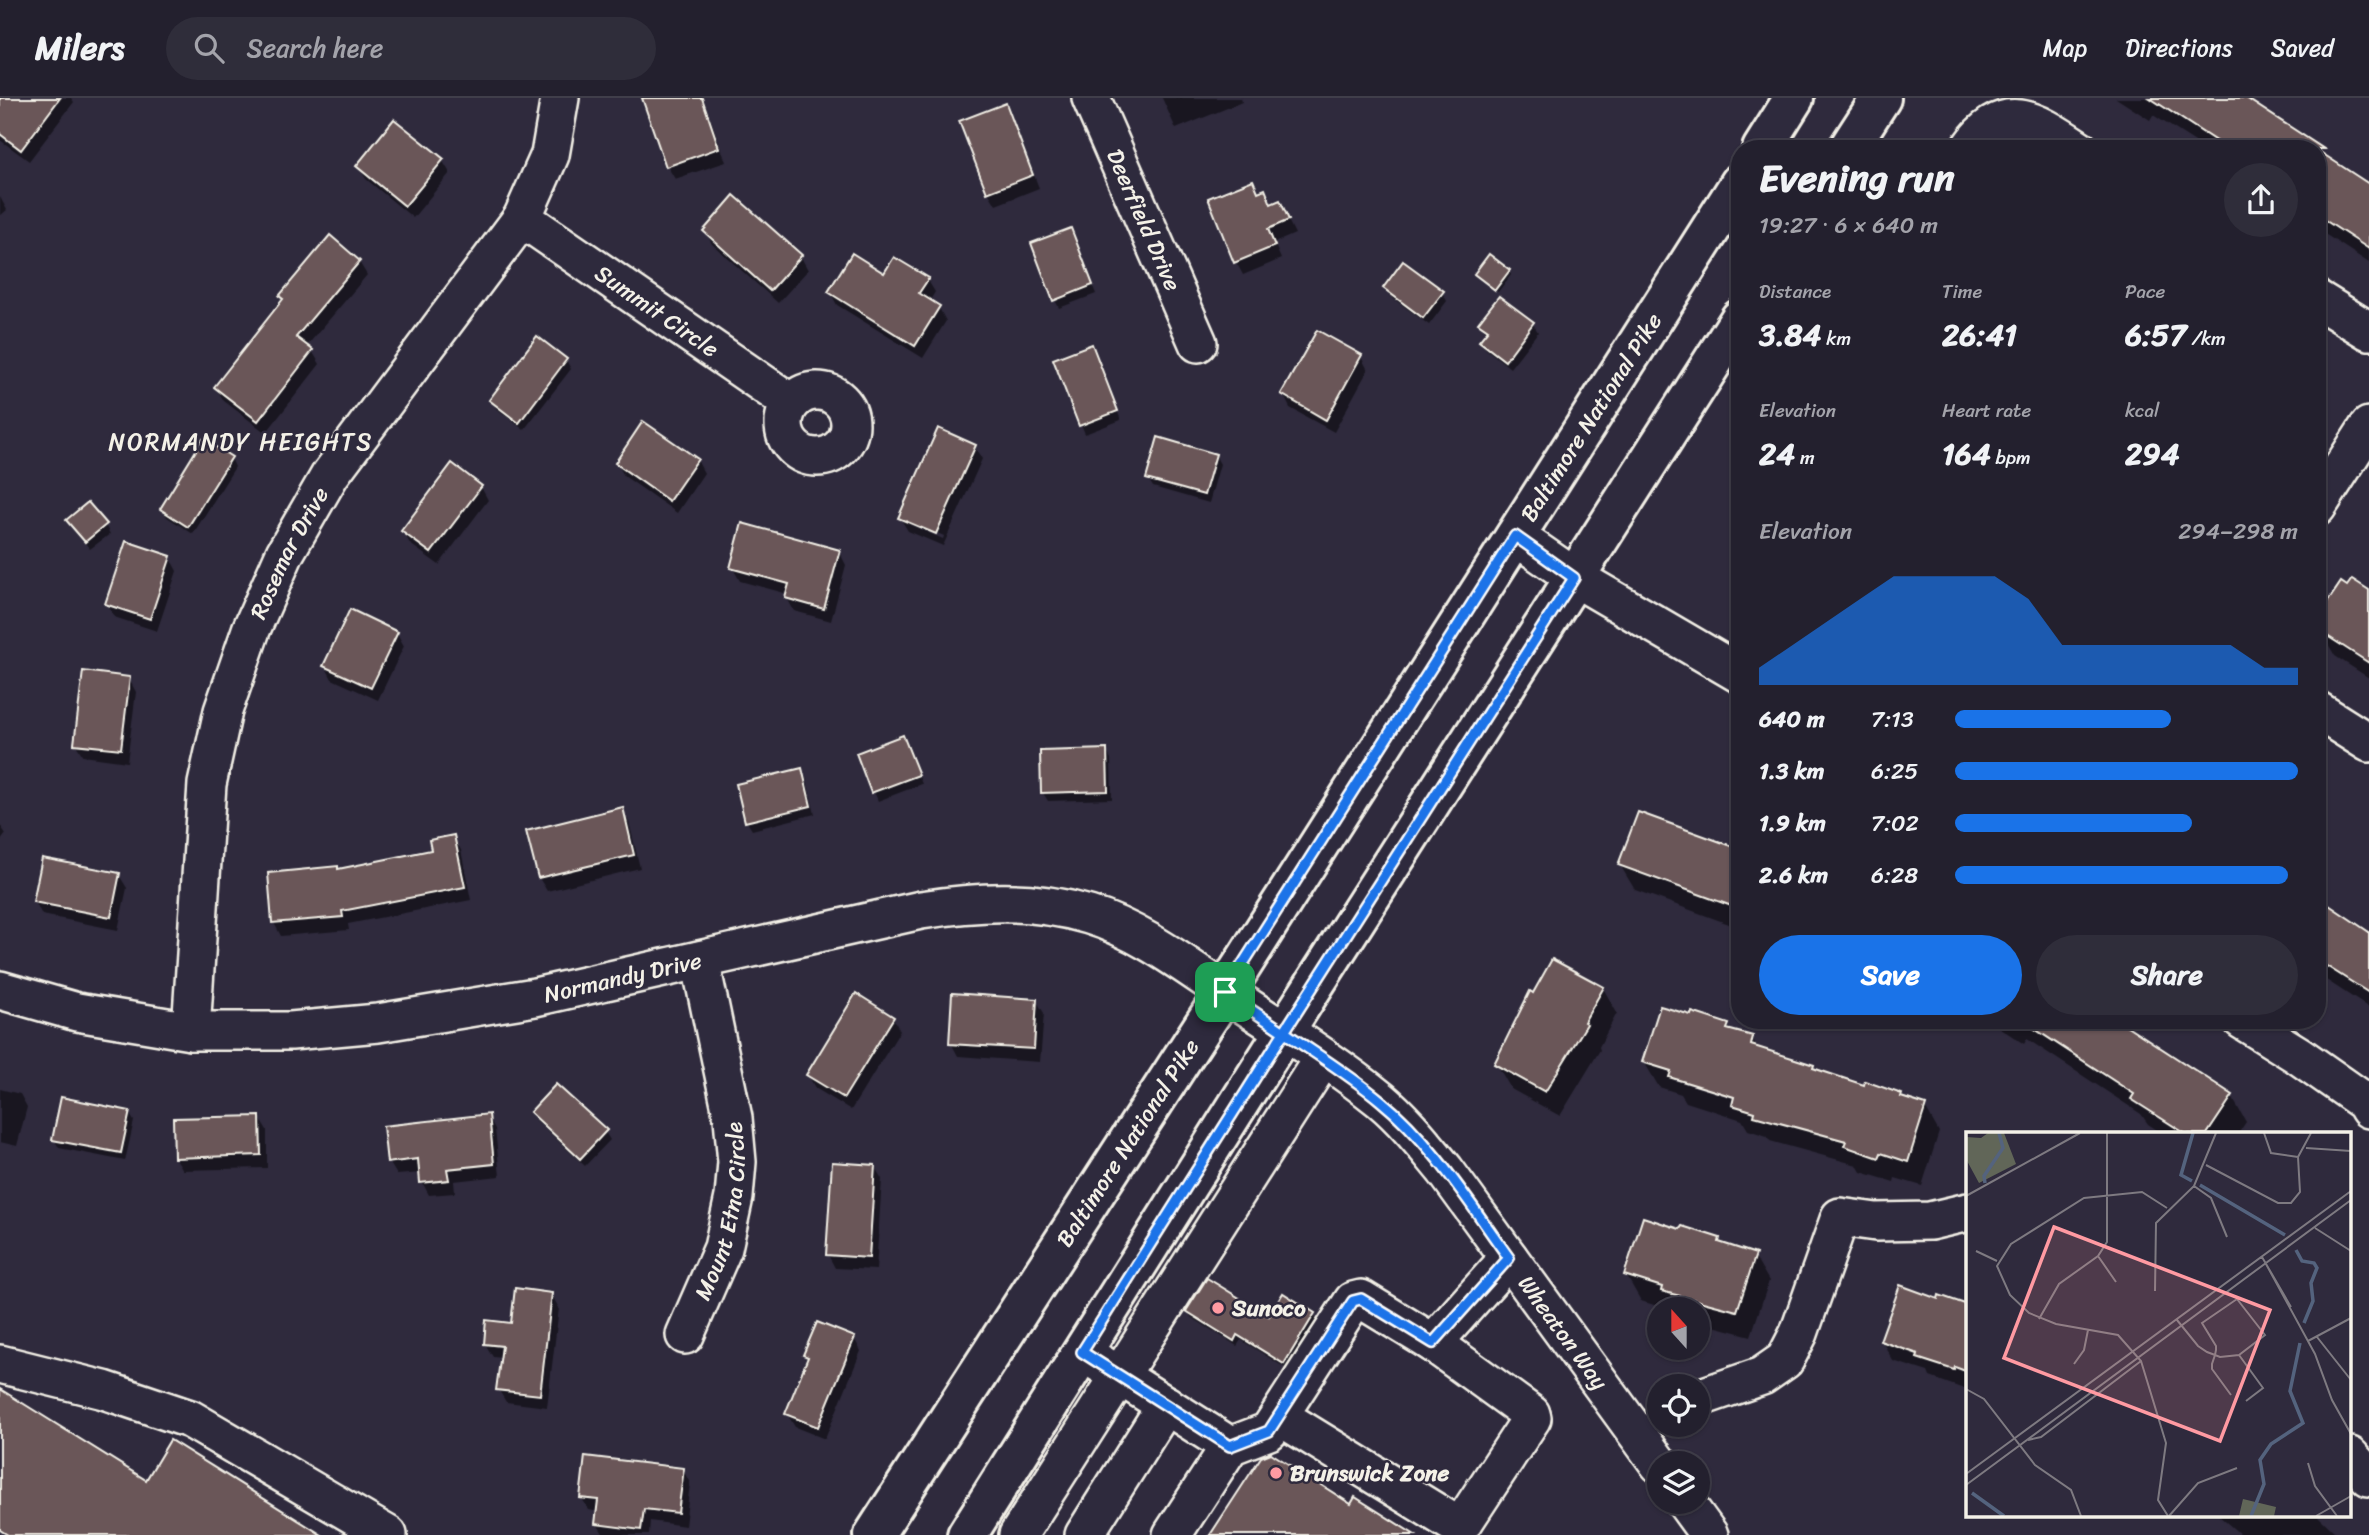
<!DOCTYPE html>
<html lang="en">
<head>
<meta charset="utf-8">
<style>
  :root { --surface:#23202e; --page:#2f2d3a; --text:#f1f3f6; --muted:#a3a3aa; --line:#403e4a; --accent:#1a73e8 }
  body { margin:0; font-family:Sriracha,sans-serif; background:var(--page); color:var(--text); height:100vh; display:flex; flex-direction:column; font-size:26px; white-space:nowrap }
  * { box-sizing:border-box; margin:0 }
  p { font-size:23px; color:var(--muted) }
  .icon { flex:none; width:38px; height:38px; fill:none; stroke:currentColor; stroke-width:2; stroke-linecap:round; stroke-linejoin:round }
  .map { position:relative; flex:1; overflow:hidden }
  .side { position:absolute; left:1731px; top:42px; width:595px; height:889px; display:flex; flex-direction:column; background:var(--surface); border-radius:28px; box-shadow:0 2px 5px #0004,0 0 0 2px var(--line) }
  .side>* { flex:none }
  .needle { width:46px; rotate:339deg }
  .buttons { position:absolute; left:1647px; top:1199px; display:grid; gap:14px }
  .buttons a { display:grid; place-items:center; width:63px; height:63px; border-radius:50%; background:var(--surface); box-shadow:0 2px 5px #0004,0 0 0 2px var(--line); font-size:35px }
  .pin { position:absolute; display:grid; place-items:center; width:60px; height:60px; color:#fff; margin:-30px; border-radius:14px; box-shadow:0 4px 10px #0006 }
  .round { display:grid; place-items:center; flex:none; width:74px; height:74px; border-radius:37px; background:var(--page) }
  .summary { display:flex; align-items:center; justify-content:space-between; height:119px; padding:0 28px }
  h1 { font-size:38px; font-weight:700; line-height:52px }
  .metrics { display:grid; grid-template-columns:repeat(3,1fr); gap:10px; height:119px; padding:7px 28px }
  .metrics div { display:grid; align-content:center }
  .metrics b { font-size:30px; font-weight:700 }
  .metrics small { font-size:19px; font-weight:400 }
  .metrics p { font-size:19px }
  .chart { height:196px; padding:14px 28px }
  .chart p { display:flex; justify-content:space-between }
  .chart svg { width:100%; height:126px; margin-top:7px; fill:var(--accent); opacity:.7 }
  .primary-button { display:flex; gap:14px; margin-top:auto; padding:14px 28px }
  .primary-button a { flex:1; height:80px; border-radius:42px; background:var(--accent); color:#fff; font-size:28px; font-weight:700; line-height:80px; text-align:center }
  .primary-button a+a { background:var(--page); color:var(--text) }
  ul { padding:0 28px; list-style:none; font-size:23px }
  li { display:grid; grid-template-columns:112px 84px 1fr; align-items:center; height:52px }
  li i { height:18px; border-radius:9px; background:var(--accent) }
  header { display:flex; align-items:center; gap:42px; box-sizing:border-box; height:98px; padding:0 35px; background:var(--surface); border-bottom:2px solid var(--line) }
  header strong { font-size:33px }
  nav { display:flex; gap:38px; margin-inline-start:auto; font-size:24px }
  .search { width:490px; height:63px; background:var(--page); display:flex; align-items:center; gap:18px; box-sizing:border-box; padding:0 24px; border-radius:38px; color:var(--muted); font-size:26px }
  .map>svg:first-child { display:block }
</style>
</head>
<body>
<header>
<strong>Milers</strong>
<div class="search"><svg class="icon" aria-label="search" viewBox="0 0 24 24"><circle cx="10" cy="10" r="6"/><path d="M15 15l6 6"/></svg>Search here</div>
<nav><a>Map</a><a>Directions</a><a>Saved</a></nav>
</header>
<div class="map">
<svg width="2369" height="1437" viewBox="0 0 2369 1437">
  <rect width="100%" height="100%" fill="#2f2a3d"/>
  <filter id="ink" filterUnits="userSpaceOnUse"><feTurbulence type="fractalNoise" baseFrequency=".0143" numOctaves="2"/><feDisplacementMap in="SourceGraphic" scale="14" xChannelSelector="R" yChannelSelector="G"/><feConvolveMatrix kernelMatrix="1 2 1 2 8 2 1 2 1" color-interpolation-filters="sRGB"/></filter>
  <g filter="url(#ink)">
    <g fill="#0007" fill-rule="evenodd">
      <polygon points="1,0 71,0 74,4 29,63 0,42"/>
      <polygon points="643,0 703,0 726,64 675,81 667,68"/>
      <polygon points="1162,0 1241,0 1242,4 1176,31"/>
      <polygon points="2116,0 2243,0 2316,51 2206,51 2153,17 2150,22"/>
      <polygon points="1005,7 1012,20 1039,90 996,107 988,94"/>
      <polygon points="2317,53 2369,88 2369,165 2317,131"/>
      <polygon points="442,62 450,75 413,120 366,81 358,68"/>
      <polygon points="1252,84 1259,95 1264,93 1272,107 1279,104 1295,136 1274,145 1281,161 1243,177 1236,164"/>
      <polygon points="0,99 7,112 0,118"/>
      <polygon points="1070,132 1096,196 1059,210 1055,202"/>
      <polygon points="705,133 801,159 808,172 778,205 712,146"/>
      <polygon points="330,140 359,164 367,177 306,249 312,253 320,266 266,335 224,303 216,290"/>
      <polygon points="1509,173 1511,177 1498,194 1476,176"/>
      <polygon points="885,177 927,181 935,194 929,204 939,210 946,223 923,260 837,207 830,194"/>
      <polygon points="1385,190 1442,194 1447,203 1429,227 1390,198"/>
      <polygon points="1500,200 1533,226 1538,234 1510,270 1486,251 1481,243 1487,235 1480,225"/>
      <polygon points="1091,248 1121,322 1085,336 1055,262"/>
      <polygon points="1361,259 1368,272 1334,334 1290,310 1283,296"/>
      <polygon points="566,262 571,271 524,332 496,310 491,302"/>
      <polygon points="2317,302 2321,309 2317,315"/>
      <path d="M 974,348 L 982,361 L 943,448 L 908,433 L 900,420 ZM 909,423 L 944,438 L 943,441 L 909,426 Z"/>
      <polygon points="1215,357 1220,366 1209,405 1153,389 1148,381"/>
      <polygon points="231,360 235,369 193,436 167,419 162,411"/>
      <polygon points="697,362 704,375 677,415 624,378 617,365"/>
      <polygon points="481,389 488,402 439,467 410,446 403,433"/>
      <polygon points="105,427 110,436 90,451 73,430"/>
      <polygon points="839,453 846,467 831,523 794,513 787,500 788,496 740,483 732,469"/>
      <polygon points="170,460 177,473 157,533 114,519 107,505"/>
      <polygon points="2347,490 2369,494 2369,580 2335,558 2320,532 2324,526 2320,518"/>
      <polygon points="397,535 404,548 378,602 332,581 325,568"/>
      <polygon points="129,581 136,594 127,664 83,658 75,645"/>
      <polygon points="903,639 922,686 878,703 858,656"/>
      <polygon points="1106,652 1111,661 1112,701 1048,703 1043,695"/>
      <polygon points="801,672 806,680 815,716 752,732 747,724 738,687"/>
      <polygon points="622,711 629,724 640,770 547,793 539,780"/>
      <polygon points="0,727 6,736 0,744"/>
      <polygon points="453,739 461,752 471,802 348,826 349,832 281,838 274,825 270,776 338,772 433,754"/>
      <polygon points="1740,753 1740,830 1635,792 1620,767"/>
      <polygon points="119,777 127,790 118,832 42,817 35,804"/>
      <polygon points="2317,797 2321,804 2369,836 2369,910 2317,876"/>
      <polygon points="1603,890 1617,915 1599,949 1600,952 1560,1018 1511,991 1496,965"/>
      <polygon points="1036,902 1044,915 1040,964 958,958 951,945"/>
      <polygon points="893,920 900,933 851,1012 815,990 808,977"/>
      <polygon points="1988,922 2115,922 2232,999 2246,1024 2238,1036 2163,1036 2148,1026 2141,1016 2027,941 2024,946"/>
      <path d="M 1728,927 L 1732,934 L 1752,940 L 1759,952 L 1813,969 L 1815,973 L 1901,997 L 1904,1002 L 1925,1009 L 1939,1034 L 1922,1088 L 1895,1080 L 1894,1084 L 1861,1074 L 1857,1067 L 1770,1043 L 1767,1038 L 1748,1032 L 1742,1022 L 1686,1004 L 1681,996 L 1659,989 L 1644,964 ZM 1674,978 L 1743,1000 L 1742,1003 L 1674,982 Z"/>
      <polygon points="0,991 20,996 27,1009 17,1048 0,1044"/>
      <polygon points="129,1015 134,1023 125,1063 59,1050 54,1041"/>
      <polygon points="532,1015 605,1034 610,1042 585,1068 537,1023"/>
      <polygon points="488,1018 495,1031 500,1078 454,1083 455,1095 429,1097 422,1084 421,1075 397,1077 389,1064"/>
      <polygon points="259,1019 267,1032 267,1070 183,1072 175,1059"/>
      <polygon points="874,1068 882,1081 876,1172 835,1170 828,1157"/>
      <polygon points="1719,1142 1722,1147 1754,1157 1769,1183 1751,1238 1698,1224 1698,1211 1667,1211 1641,1203 1626,1177"/>
      <polygon points="551,1196 559,1210 547,1309 506,1304 498,1291 502,1260 493,1259 485,1246"/>
      <polygon points="1940,1199 1968,1209 1968,1289 1965,1288 1964,1291 1930,1279 1928,1274 1893,1263 1882,1243 1939,1203"/>
      <polygon points="1188,1214 1269,1221 1314,1217 1317,1222 1287,1271 1241,1242 1237,1248 1191,1219"/>
      <polygon points="854,1240 861,1253 825,1341 795,1329 787,1316 809,1263 805,1257"/>
      <polygon points="683,1372 690,1385 685,1428 650,1423 649,1437 604,1437 597,1426 599,1414 589,1412 581,1399"/>
      <polygon points="2219,1418 2318,1418 2338,1437 2241,1437"/>
    </g>
    <g fill="#6b5759" stroke="#f4f1e8" stroke-width="2">
      <polygon points="0,0 60,0 21,52 0,36"/>
      <polygon points="642,0 702,0 719,50 666,69"/>
      <polygon points="2150,0 2246,0 2324,51 2228,51"/>
      <polygon points="1006,5 1033,77 987,95 959,23"/>
      <polygon points="394,21 444,61 405,108 356,68"/>
      <polygon points="2317,52 2369,86 2369,151 2317,117"/>
      <polygon points="1253,82 1258,94 1265,91 1271,106 1280,102 1289,122 1268,131 1275,148 1234,165 1208,100"/>
      <polygon points="734,97 802,157 770,193 703,133"/>
      <polygon points="1071,130 1093,187 1053,203 1031,145"/>
      <polygon points="330,137 360,163 296,239 313,252 258,323 214,289 283,201 279,198"/>
      <polygon points="852,155 884,175 894,159 929,180 919,195 940,208 915,248 828,194"/>
      <polygon points="1489,156 1510,172 1495,192 1474,176"/>
      <polygon points="1403,163 1444,193 1423,220 1383,190"/>
      <polygon points="1499,198 1534,224 1505,263 1479,243 1488,232 1478,225"/>
      <polygon points="1317,232 1362,257 1326,322 1281,296"/>
      <polygon points="537,238 567,261 519,325 489,302"/>
      <polygon points="1092,246 1118,313 1079,328 1053,261"/>
      <polygon points="643,323 698,361 669,403 615,365"/>
      <polygon points="938,330 976,347 936,436 898,420"/>
      <polygon points="1158,339 1216,356 1204,397 1146,381"/>
      <polygon points="203,341 232,359 188,429 160,411"/>
      <polygon points="452,365 482,388 431,455 401,433"/>
      <polygon points="88,404 107,426 85,444 66,422"/>
      <polygon points="742,425 840,452 824,511 785,500 789,486 730,470"/>
      <polygon points="126,443 171,458 150,521 105,506"/>
      <polygon points="2352,481 2369,492 2369,565 2318,532 2324,523 2318,518 2341,484 2347,488"/>
      <polygon points="350,511 398,534 371,590 323,568"/>
      <polygon points="83,573 130,579 121,651 74,646"/>
      <polygon points="903,637 919,677 871,695 856,655"/>
      <polygon points="1107,651 1108,693 1041,695 1040,653"/>
      <polygon points="802,670 811,708 745,724 736,686"/>
      <polygon points="623,709 634,757 538,780 526,733"/>
      <polygon points="1638,714 1740,751 1740,811 1618,767"/>
      <polygon points="454,737 465,789 342,813 343,819 272,825 268,775 338,768 338,771 431,752 429,742"/>
      <polygon points="42,760 120,775 111,819 33,804"/>
      <polygon points="2317,799 2369,834 2369,895 2317,862"/>
      <polygon points="1552,861 1604,889 1584,924 1587,926 1545,994 1494,966 1530,893 1533,895"/>
      <polygon points="856,895 894,919 844,1000 806,977"/>
      <polygon points="952,895 1037,901 1034,951 949,946"/>
      <polygon points="1660,908 1691,917 1692,914 1729,926 1727,931 1753,938 1751,947 1814,967 1813,970 1864,987 1865,983 1902,996 1901,999 1926,1007 1908,1064 1881,1055 1879,1060 1844,1048 1846,1043 1754,1018 1755,1014 1732,1007 1734,999 1669,979 1671,973 1642,964"/>
      <polygon points="2021,922 2118,922 2233,997 2207,1036 2186,1036 2131,1001 2134,996"/>
      <polygon points="556,986 607,1032 580,1061 530,1014"/>
      <polygon points="61,999 130,1013 121,1055 52,1042"/>
      <polygon points="489,1016 494,1066 447,1071 449,1082 420,1085 418,1061 387,1065 383,1028"/>
      <polygon points="260,1018 261,1057 174,1060 173,1020"/>
      <polygon points="832,1064 875,1067 869,1160 826,1157"/>
      <polygon points="1643,1119 1680,1131 1682,1128 1720,1140 1719,1144 1756,1156 1737,1213 1661,1193 1662,1189 1624,1177"/>
      <polygon points="1207,1180 1269,1218 1283,1195 1315,1215 1284,1266 1237,1237 1234,1243 1186,1213"/>
      <polygon points="1900,1187 1938,1201 1939,1197 1968,1207 1968,1274 1955,1269 1954,1272 1917,1260 1918,1256 1880,1243"/>
      <polygon points="515,1190 552,1195 540,1297 496,1292 502,1248 484,1246 486,1222 511,1225"/>
      <polygon points="817,1224 855,1239 818,1329 785,1316 808,1259 803,1257"/>
      <polygon points="0,1291 146,1382 170,1342 322,1437 8,1437 0,1432"/>
      <polygon points="1271,1355 1351,1406 1355,1399 1415,1437 1210,1437 1261,1359"/>
      <polygon points="585,1358 684,1370 678,1415 644,1411 641,1432 595,1426 598,1402 580,1400"/>
    </g>
    <g fill="none" stroke-linecap="round" stroke-linejoin="round">
      <g stroke="#f4f1e8" stroke-width="42">
        <g id="minor">
          <path id="s1" d="M 1091,0 L 1198,245"/>
          <path d="M 1969,51 C 2004,0 2035,22 2079,51"/>
          <path id="s2" d="M 522,120 L 791,305"/>
          <polyline points="2317,201 2369,233"/>
          <circle cx="817" cy="326" r="33"/>
          <polyline points="2317,409 2369,328"/>
          <polyline points="1515,438 1574,479 1740,576"/>
          <polyline points="2317,612 2369,645"/>
          <path id="s3" d="M 0,892 L 77,914 L 191,933 L 291,933 L 378,925 L 535,899 L 921,812 C 977,803 1033,800 1089,817 C 1139,832 1185,867 1228,896 C 1279,930 1333,963 1381,1002 C 1405,1022 1425,1048 1445,1072 L 1659,1366"/>
          <polyline points="2242,922 2298,957 2365,1004 2369,1011"/>
          <path id="s4" d="M 191,933 L 207,686 L 223,613 L 251,532 L 285,455 L 330,377 L 522,120 L 550,57 L 560,0"/>
          <path id="s5" d="M 685,1237 L 723,1150 L 734,1099 L 737,1064 L 733,1020 L 700,862"/>
          <polyline points="1433,1245 1509,1160"/>
          <polyline points="0,1266 104,1292 190,1321 388,1437"/>
          <polyline points="1101,1266 1230,1348"/>
          <polyline points="1698,1300 1762,1278 1785,1262 1799,1235 1840,1119 1876,1124 1930,1123 1968,1114"/>
          <polyline points="2350,1358 2369,1379"/>
          <polyline points="1685,1404 1709,1437"/>
          <polyline points="1018,1437 1323,960"/>
          <polyline points="1084,1437 1166,1307"/>
          <polyline points="1172,1437 1230,1348 1269,1333 1353,1203 1361,1201 1433,1245 1531,1316 1532,1320 1465,1422 1459,1426 1453,1425 1279,1318"/>
        </g>
      </g>
      <g stroke="#f4f1e8" stroke-width="44">
        <g id="major">
          <polyline points="1762,51 1794,0"/>
          <polyline points="1848,51 1881,0"/>
          <path id="s6" d="M 874,1437 L 1225,894 L 1740,85"/>
          <polyline points="967,1437 1284,934 1740,221"/>
        </g>
      </g>
      <use href="#minor" stroke="#2f2a3d" stroke-width="37"/>
      <use href="#major" stroke="#2f2a3d" stroke-width="38"/>
    </g>
  </g>
  <g fill="none" stroke-linecap="round" stroke-linejoin="round" filter="url(#ink)">
    <g stroke="#fff" stroke-width="14">
      <path id="route" d="M 1225,894 L 1284,934 L 1082,1254 L 1230,1348 L 1269,1333 L 1353,1203 L 1361,1201 L 1433,1245 L 1509,1160 C 1470,1106 1432,1044 1380,1002 C 1350,977 1316,956 1284,934 L 1574,480 L 1515,438 L 1225,894"/>
    </g>
    <use href="#route" stroke="#1a73e8" stroke-width="9"/>
  </g>
  <g fill="#ff9aa2" stroke="#2f2a3d" stroke-width="2.5">
    <circle cx="1218" cy="1210" r="7"/>
    <circle cx="1276" cy="1375" r="7"/>
  </g>
  <g text-anchor="middle" stroke-width="5" stroke-linejoin="round" paint-order="stroke">
    <g font-size="23" fill="#f4f1e8" stroke="#2f2a3d">
      <text dy="8" stroke="none"><textPath href="#s1" startOffset="133">Deerfield Drive</textPath></text>
      <text dy="8" stroke="none"><textPath href="#s2" startOffset="164">Summit Circle</textPath></text>
      <text dy="8" stroke="none"><textPath href="#s6" startOffset="1328">Baltimore National Pike</textPath></text>
      <text dy="8" stroke="none"><textPath href="#s4" startOffset="494">Rosemar Drive</textPath></text>
      <text dy="8" stroke="none"><textPath href="#s3" startOffset="632">Normandy Drive</textPath></text>
      <text dy="8" stroke="none"><textPath href="#s6" startOffset="467">Baltimore National Pike</textPath></text>
      <text dy="8" stroke="none"><textPath href="#s5" startOffset="131">Mount Etna Circle</textPath></text>
      <text dy="8" stroke="none"><textPath href="#s3" startOffset="1750">Wheaton Way</textPath></text>
    </g>
    <g font-size="23" font-weight="bold" fill="#f4f1e8" stroke="#2f2a3d" text-anchor="start">
      <text x="1232" y="1218">Sunoco</text>
      <text x="1290" y="1383">Brunswick Zone</text>
    </g>
    <g font-size="24" letter-spacing="2" fill="#f4f1e8" stroke="#2f2a3d">
      <text x="241" y="352">NORMANDY HEIGHTS</text>
    </g>
  </g>
  <g transform="translate(1966 1034)">
    <rect width="385" height="385" fill="#2f2a3d"/>
    <path d="M 22,1 L 38,1 L 50,32 L 13,51 L 0,27 L 0,5 L 15,6 ZM 277,367 L 310,375 L 308,384 L 273,384 Z" fill="#616658"/>
    <path fill="none" stroke="#54637e" stroke-width="3.5" d="M 226,49 L 215,43 L 227,1M 19,51 L 18,44 L 37,16 L 33,1M 234,53 L 319,103M 330,118 L 336,129 L 348,131 L 351,136 L 345,151 L 347,169 L 338,191M 6,361 L 38,384M 285,384 L 298,352 L 294,328 L 305,312 L 337,291 L 324,259 L 334,211"/>
    <path fill="none" stroke="#7e7a81" stroke-width="2" d="M 298,1 L 305,21 L 332,25M 340,16 L 385,19M 240,33 L 312,71 L 325,71 L 334,60 L 332,25 L 345,1M 228,54 L 245,66 L 261,105M 0,64 L 114,1M 201,76 L 176,60 L 118,66 L 45,112 L 31,134 L 44,163 L 63,181 L 90,192 L 152,203 L 175,229 L 200,311 L 192,368 L 202,384M 349,96 L 385,119M 10,119 L 31,129M 132,124 L 150,150M 296,125 L 325,175M 300,132 L 349,222 L 366,268 L 385,302M 189,159 L 190,91 L 228,54 L 250,1M 73,187 L 93,152 L 132,124 L 141,110 L 141,1M 211,188 L 232,214 L 241,220 L 249,223 L 254,225 L 273,223 L 299,203 L 271,167 L 236,191 L 250,214 L 250,218 L 249,223 L 246,232 L 246,237 L 265,263M 351,205 L 385,248M 342,209 L 385,186M 273,223 L 297,256 L 280,269M 108,232 L 118,218 L 122,198M 0,257 L 18,267 L 69,333 L 105,358 L 115,384M 62,308 L 75,305 L 175,229M 342,331 L 349,354 L 371,384M 0,342 L 385,59M 0,353 L 385,68M 203,384 L 232,351 L 271,336M 350,384 L 385,364"/>
    <path fill="#ff9aa2" fill-opacity="0.15" stroke="#ff9aa2" stroke-width="3.5" d="M 88,95 L 304,178 L 254,309 L 38,226 Z"/>
    <rect width="385" height="385" fill="none" stroke="#f4f1e8" stroke-width="3.5"/>
  </g>
</svg>
<div class="buttons">
<a><svg class="needle" viewBox="-14 -14 28 28"><path d="M0-13l5 13h-10z" fill="#e53935"/><path d="M0 13l5-13h-10z" fill="#a3a3aa"/></svg></a>
<a><svg class="icon" aria-label="locate" viewBox="0 0 24 24"><circle cx="12" cy="12" r="6"/><path d="M12 2v4M12 18v4M2 12h4M18 12h4"/></svg></a>
<a><svg class="icon" aria-label="layers" viewBox="0 0 24 24"><path d="M12 4l9 5-9 5-9-5zM3 14l9 5 9-5"/></svg></a>
</div>
<div class="pin" style="left:1225px;top:894px;background:#1e9e55"><svg class="icon" aria-label="arrive" viewBox="0 0 24 24"><path d="M6 21V4h12l-3 4 3 4H6"/></svg></div>
<section class="side">
<div class="summary"><div><h1>Evening run</h1><p>19:27 · 6 × 640 m</p></div><a class="round"><svg class="icon" aria-label="share" viewBox="0 0 24 24"><path d="M12 15V3M7 8l5-5 5 5M5 13v7h14v-7"/></svg></a></div>
<div class="metrics">
<div><p>Distance</p><b>3.84<small> km</small></b></div>
<div><p>Time</p><b>26:41</b></div>
<div><p>Pace</p><b>6:57<small> /km</small></b></div>
</div>
<div class="metrics">
<div><p>Elevation</p><b>24<small> m</small></b></div>
<div><p>Heart rate</p><b>164<small> bpm</small></b></div>
<div><p>kcal</p><b>294</b></div>
</div>
<div class="chart"><p><span>Elevation</span>294–298 m</p>
<svg viewBox="0 0 160 44" preserveAspectRatio="none"><path d="M0 44V38L10 30L20 22L30 14L40 6L50 6L60 6L70 6L80 14L90 30L100 30L110 30L120 30L130 30L140 30L150 38L160 38V44z"/></svg>
</div>
<ul>
<li><b>640 m</b>7:13<i style="width:63%"></i></li>
<li><b>1.3 km</b>6:25<i style="width:100%"></i></li>
<li><b>1.9 km</b>7:02<i style="width:69%"></i></li>
<li><b>2.6 km</b>6:28<i style="width:97%"></i></li>
</ul>
<div class="primary-button"><a>Save</a><a>Share</a></div>
</section>
</div>
</body>
</html>
